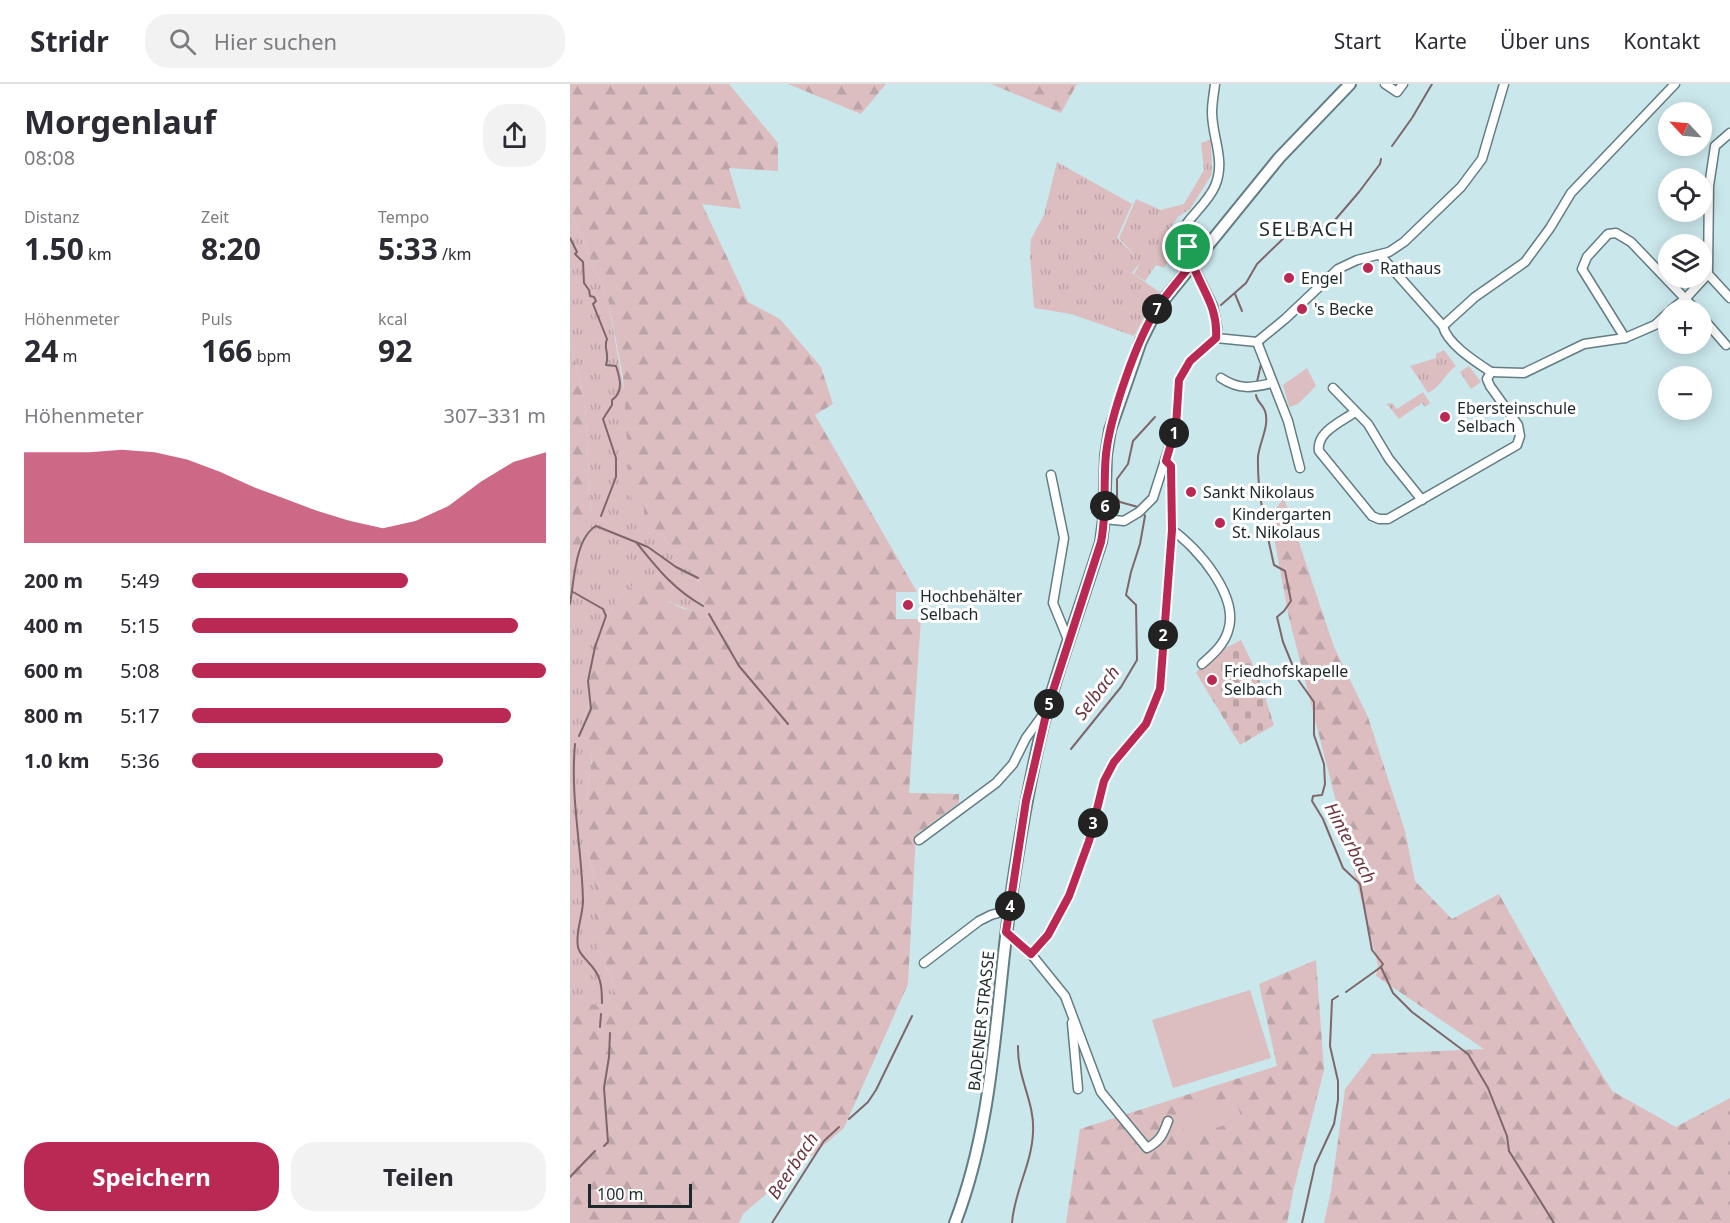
<!DOCTYPE html>
<html lang="de">
<head>
<meta charset="utf-8">
<style>
  :root { --surface:#fff; --page:#f2f2f3; --text:#2b2b33; --muted:#7c7c81; --line:#e1e1e2; --accent:#b92953 }
  body { margin:0; font-family:"Noto Sans",sans-serif; background:var(--page); color:var(--text); height:100vh; display:flex; flex-direction:column; font-size:22px; white-space:nowrap }
  * { box-sizing:border-box; margin:0 }
  p { font-size:20px; color:var(--muted) }
  .icon { flex:none; width:33px; height:33px; fill:none; stroke:currentColor; stroke-width:2; stroke-linecap:round; stroke-linejoin:round }
  .map { position:relative; flex:1; overflow:hidden }
  .side { display:flex; flex-direction:column; background:var(--surface); width:570px }
  .side>* { flex:none }
  .needle { width:39px; rotate:296deg }
  .fabs { position:absolute; left:1088px; top:18px; display:grid; gap:12px }
  .fabs a { display:grid; place-items:center; width:54px; height:54px; border-radius:50%; background:var(--surface); box-shadow:0 3px 15px #0003; font-size:30px }
  .scale { position:absolute; left:18px; bottom:15px; width:104px; box-sizing:border-box; padding-left:6px; border:3px solid #1e292b; border-top:0; font-size:16px; line-height:21px; white-space:nowrap; color:#1e292b; -webkit-text-stroke:4px #fff; paint-order:stroke }
  .pin { position:absolute; display:grid; place-items:center; width:51px; height:51px; color:#fff; margin:-26px; border:3px solid #fff; border-radius:50%; box-shadow:0 2px 6px #0007 }
  .km { position:absolute; width:30px; height:30px; margin:-15px; border-radius:50%; background:#222; color:#fff; font-size:16px; line-height:30px; text-align:center }
  .round { display:grid; place-items:center; flex:none; width:63px; height:63px; border-radius:24px; background:var(--page) }
  .overview { display:flex; align-items:center; justify-content:space-between; height:102px; padding:0 24px }
  h1 { font-size:33px; font-weight:700; line-height:45px }
  .stats { display:grid; grid-template-columns:repeat(3,1fr); gap:9px; height:102px; padding:6px 24px }
  .stats div { display:grid; align-content:center }
  .stats b { font-size:30px; font-weight:700 }
  .stats small { font-size:16px; font-weight:400 }
  .stats p { font-size:16px }
  .chart { height:168px; padding:12px 24px }
  .chart p { display:flex; justify-content:space-between }
  .chart svg { width:100%; height:108px; margin-top:6px; fill:var(--accent); opacity:.7 }
  .action { display:flex; gap:12px; margin-top:auto; padding:12px 24px }
  .action a { flex:1; height:69px; border-radius:24px; background:var(--accent); color:#fff; font-size:24px; font-weight:700; line-height:69px; text-align:center }
  .action a+a { background:var(--page); color:var(--text) }
  ul { padding:0 24px; list-style:none; font-size:20px }
  li { display:grid; grid-template-columns:96px 72px 1fr; align-items:center; height:45px }
  li i { height:15px; border-radius:8px; background:var(--accent) }
  header { display:flex; align-items:center; gap:36px; box-sizing:border-box; height:84px; padding:0 30px; background:var(--surface); border-bottom:2px solid var(--line) }
  header strong { font-size:28px }
  nav { display:flex; gap:33px; margin-inline-start:auto; font-size:21px }
  .search { width:420px; height:54px; background:var(--page); display:flex; align-items:center; gap:15px; box-sizing:border-box; padding:0 21px; border-radius:24px; color:var(--muted); font-size:22px }
  main { display:flex; flex:1; min-height:0 }
  .map>svg:first-child { display:block }
</style>
</head>
<body>
<header>
<strong>Stridr</strong>
<div class="search"><svg class="icon" aria-label="search" viewBox="0 0 24 24"><circle cx="10" cy="10" r="6"/><path d="M15 15l6 6"/></svg>Hier suchen</div>
<nav><a>Start</a><a>Karte</a><a>Über uns</a><a>Kontakt</a></nav>
</header>
<main>
<section class="side">
<div class="overview"><div><h1>Morgenlauf</h1><p>08:08</p></div><a class="round"><svg class="icon" aria-label="share" viewBox="0 0 24 24"><path d="M12 15V3M7 8l5-5 5 5M5 13v7h14v-7"/></svg></a></div>
<div class="stats">
<div><p>Distanz</p><b>1.50<small> km</small></b></div>
<div><p>Zeit</p><b>8:20</b></div>
<div><p>Tempo</p><b>5:33<small> /km</small></b></div>
</div>
<div class="stats">
<div><p>Höhenmeter</p><b>24<small> m</small></b></div>
<div><p>Puls</p><b>166<small> bpm</small></b></div>
<div><p>kcal</p><b>92</b></div>
</div>
<div class="chart"><p><span>Höhenmeter</span>307–331 m</p>
<svg viewBox="0 0 160 44" preserveAspectRatio="none"><path d="M0 44V7L10 7L20 7L30 6L40 7L50 10L60 15L70 21L80 26L90 31L100 35L110 38L120 35L130 29L140 19L150 11L160 7V44z"/></svg>
</div>
<ul>
<li><b>200 m</b>5:49<i style="width:61%"></i></li>
<li><b>400 m</b>5:15<i style="width:92%"></i></li>
<li><b>600 m</b>5:08<i style="width:100%"></i></li>
<li><b>800 m</b>5:17<i style="width:90%"></i></li>
<li><b>1.0 km</b>5:36<i style="width:71%"></i></li>
</ul>
<div class="action"><a>Speichern</a><a>Teilen</a></div>
</section>
<div class="map">
<svg width="1160" height="1139" viewBox="0 0 1160 1139">
  <defs>
    <pattern id="grass-tufts" width="24" height="20" patternUnits="userSpaceOnUse" patternTransform="scale(1.5)"><rect width="24" height="20" fill="#dcbec1"/><path d="M3 7l-1-3M5 7V3M7 7l1-3M15 17l-1-3M17 17v-4M19 17l1-3" fill="none" stroke="#bca3a6"/></pattern>
    <pattern id="forest-firs" width="22" height="20" patternUnits="userSpaceOnUse" patternTransform="scale(1.5)"><rect width="22" height="20" fill="#dcbec1"/><path d="M5 1l3.5 6h-7zM16 11l3.5 6h-7z" fill="#bca3a6"/></pattern>
    <pattern id="cemetery-stones" width="16" height="16" patternUnits="userSpaceOnUse" patternTransform="scale(1.5)"><rect width="16" height="16" fill="#dcbec1"/><path d="M2 7V4a2 2 0 0 1 4 0v3zM10 15v-3a2 2 0 0 1 4 0v3z" fill="#bca3a6"/></pattern>
  </defs>
  <rect width="100%" height="100%" fill="#cae7eb"/>
  <g fill="url(#grass-tufts)">
    <polygon points="641,55 642,90 620,125 608,133 600,144 598,158 604,167 594,184 586,181 575,197 564,190 570,179 562,189 591,209 577,228 564,252 501,230 464,224 460,171 461,155 474,131 487,78 562,120 547,154 568,175 549,154 566,115 591,126 614,120 634,86 631,59"/>
    <path d="M 0,127 L 38,215 L 74,423 L 74,439 L 88,449 L 125,487 L 134,520 L 127,527 C 104,523 86,511 66,499 L 49,513 L 32,541 L 16,597 L 19,620 L 9,646 L 20,659 L 22,674 L 16,718 L 16,752 L 26,806 L 26,860 L 42,893 L 44,907 L 35,921 L 25,922 L 0,909 L 0,479 L 21,442 L 21,431 L 15,318 L 0,255 Z"/>
    <path d="M 874,266 L 886,282 C 873,292 873,301 858,309 L 840,282 L 866,274 L 866,270 Z"/>
    <polygon points="899,282 911,298 901,305 890,288"/>
    <polygon points="853,308 860,319 855,323 852,319 829,335 817,320 822,319 827,325"/>
  </g>
  <g fill="url(#forest-firs)">
    <polygon points="0,0 159,0 208,59 208,87 159,84 171,125 132,120 178,218 210,235 251,283 263,320 245,331 347,508 326,508 326,535 351,535 339,709 389,710 389,719 346,751 338,900 274,1044 173,1130 169,1139 0,1139 0,909 26,922 35,921 44,907 42,893 26,860 26,806 16,752 16,718 22,674 19,659 9,646 19,620 16,597 23,563 32,541 49,513 66,499 97,491 113,507 98,518 114,525 127,527 134,520 125,487 88,449 74,439 74,423 61,418 53,293 38,215 0,127"/>
    <polygon points="218,0 316,0 291,30"/>
    <polygon points="421,0 507,0 491,29"/>
    <polygon points="0,255 15,318 21,431 21,442 0,479"/>
    <polygon points="714,414 764,563 798,633 835,747 845,797 882,835 929,810 1001,939 1042,1007 1106,1043 1160,1014 1160,1139 754,1139 761,1107 775,1005 802,970 914,965 806,892 808,881 719,534 700,432"/>
    <polygon points="746,876 754,986 724,1104 717,1139 496,1139 510,1045 707,982 689,900"/>
  </g>
  <polygon fill="url(#cemetery-stones)" points="671,556 688,591 704,641 670,661 626,589 642,571"/>
  <g fill="#dcbec1">
    <polygon points="737,284 746,302 728,320 719,323 713,301"/>
    <polygon points="680,906 701,974 603,1004 582,936"/>
    <polygon points="665,1012 672,1036 616,1053 609,1029"/>
  </g>
  <g fill="none" stroke-linecap="round" stroke-linejoin="round">
    <g stroke="#7e676b" stroke-width="2">
      <polyline points="822,62 842,34 862,0"/>
      <path d="M 0,154 L 7,168 L 5,170 L 13,178 L 14,199 L 19,206 L 20,212 L 24,213 L 26,217 L 23,220 L 37,255 C 33,264 40,270 36,281 L 46,282 C 50,294 54,308 42,316 L 42,321 L 33,335 L 46,374 L 46,393 L 31,432"/>
      <polyline points="665,210 672,227"/>
      <polyline points="651,221 676,199 687,180 719,149 739,143 759,143 789,108 810,80 811,75"/>
      <polyline points="687,298 691,280"/>
      <path d="M 686,311 C 687,318 693,321 695,327 C 700,342 689,359 688,373 C 687,410 696,445 704,481 L 715,487 L 721,517 L 714,527 L 707,533 L 713,558 L 729,597 L 744,618 L 744,651 L 754,680 L 755,700 L 752,711 L 743,712 L 742,717 L 753,735 L 773,784 L 790,800 L 802,866 L 813,880 L 811,883 L 776,908"/>
      <polyline points="568,423 550,418 547,414 547,395 558,380 563,357 585,333"/>
      <path d="M 66,458 C 87,484 103,505 133,522"/>
      <polyline points="3,508 33,525 36,532 25,563 18,597 21,625 9,652"/>
      <path d="M 0,520 C 4,498 5,454 26,442 L 78,463 L 106,483 L 128,494"/>
      <polyline points="139,530 169,582 218,640"/>
      <path d="M 5,660 C 0,713 12,764 13,817 C 13,831 5,849 8,863 C 9,869 14,873 18,878 C 31,891 32,901 32,919"/>
      <polyline points="501,665 551,603 567,576 566,521 556,511 561,488 570,460 575,432 573,428"/>
      <polyline points="811,883 823,909 842,928 898,970 918,1004 937,1052 939,1067 984,1139"/>
      <polyline points="30,943 31,930"/>
      <polyline points="279,1035 298,1018 306,1006 342,932"/>
      <polyline points="34,1062 38,1058 34,1004 39,973 40,949"/>
      <polyline points="0,1093 25,1067"/>
      <polyline points="202,1139 254,1057 269,1043"/>
      <path d="M 442,1139 C 444,1108 462,1080 463,1048 C 465,1018 447,994 448,962"/>
      <polyline points="732,1139 745,1081 764,1040 768,1016 768,997 760,962 762,916 768,912"/>
    </g>
    <g stroke="#637d82" stroke-width="11">
      <g id="minor">
        <polyline points="815,0 827,8 833,0"/>
        <polyline points="611,152 618,163 622,179 643,222 647,243 646,254"/>
        <path d="M 810,171 L 873,242 C 877,260 906,278 921,288"/>
        <path d="M 622,179 C 590,147 632,132 645,102 C 656,76 642,54 642,28 C 642,19 644,9 645,0"/>
        <polyline points="1138,190 1160,214"/>
        <polyline points="1101,226 1116,214 1138,190 1139,102 1145,62 1160,49"/>
        <polyline points="1131,232 1156,261"/>
        <polyline points="873,242 905,213 955,178 980,144 1001,109 1105,0"/>
        <polyline points="1055,254 1012,185 1017,173 1038,150 1046,149 1061,158 1126,226"/>
        <polyline points="687,258 718,337 730,384"/>
        <polyline points="921,288 954,289 1014,260 1055,254 1085,241 1098,229"/>
        <path d="M 651,294 C 669,306 682,304 702,299"/>
        <polyline points="763,304 798,340 819,375 852,416"/>
        <path d="M 785,328 C 771,338 746,348 749,367 L 802,432 L 809,435 L 818,435 L 947,361 L 950,352 L 948,341 L 920,302 L 917,295 L 921,288"/>
        <polyline points="481,391 494,454 483,519 499,558"/>
        <polyline points="534,435 554,437 569,428 583,414 606,342 609,296 620,277 646,254 687,258 715,235 768,185 787,176 819,168 834,158 891,103 912,75 934,0"/>
        <path d="M 602,446 C 628,464 670,513 658,547 C 654,561 642,571 632,580"/>
        <polyline points="349,756 426,699 443,680 456,654 475,628"/>
        <path d="M 436,848 L 461,870 L 495,912 L 531,1008 L 577,1064 C 590,1057 593,1051 598,1037"/>
        <polyline points="461,870 478,851 499,812 519,757 534,697 544,678 576,640 590,605 602,446 601,382 596,377"/>
        <polyline points="354,879 409,837 421,831 439,826"/>
        <polyline points="502,939 508,1005"/>
      </g>
    </g>
    <g stroke="#637d82" stroke-width="14">
      <path id="major" d="M 385,1139 C 427,1030 425,914 443,800 C 452,740 462,680 478,622 C 494,567 514,512 531,458 L 534,435 L 536,371 L 540,346 L 571,257 L 588,223 L 709,74 L 780,0"/>
    </g>
    <use href="#minor" stroke="#fff" stroke-width="8"/>
    <use href="#major" stroke="#fff" stroke-width="10"/>
  </g>
  <g fill="none" stroke-linecap="round" stroke-linejoin="round">
    <g stroke="#fff" stroke-width="12">
      <path id="route" d="M 618,163 C 621,169 621,175 623,181 C 633,208 648,223 646,254 L 620,277 L 609,296 L 606,342 L 596,377 L 601,382 L 602,446 L 590,605 L 576,640 L 544,678 L 534,697 L 519,757 L 499,812 L 478,851 L 461,870 L 436,848 L 456,717 L 478,622 L 531,458 C 537,429 533,400 536,370 C 540,333 567,254 588,223 C 598,208 611,194 622,179 L 611,166 L 611,152 L 618,163"/>
    </g>
    <use href="#route" stroke="#b92953" stroke-width="8"/>
  </g>
  <g fill="#b92953" stroke="#fff" stroke-width="2">
    <circle cx="798" cy="184" r="6"/>
    <circle cx="719" cy="194" r="6"/>
    <circle cx="732" cy="225" r="6"/>
    <circle cx="875" cy="333" r="6"/>
    <circle cx="621" cy="408" r="6"/>
    <circle cx="650" cy="439" r="6"/>
    <circle cx="338" cy="521" r="6"/>
    <circle cx="642" cy="596" r="6"/>
  </g>
  <g text-anchor="middle" stroke-width="6" stroke-linejoin="round" paint-order="stroke">
    <g font-size="16" fill="#1e292b" stroke="#fff" text-anchor="start">
      <text x="810" y="190">Rathaus</text>
      <text x="731" y="200">Engel</text>
      <text x="744" y="231">'s Becke</text>
      <text x="887" y="330">Ebersteinschule<tspan x="887" dy="18">Selbach</tspan></text>
      <text x="633" y="414">Sankt Nikolaus</text>
      <text x="662" y="436">Kindergarten<tspan x="662" dy="18">St. Nikolaus</tspan></text>
      <text x="350" y="518">Hochbehälter<tspan x="350" dy="18">Selbach</tspan></text>
      <text x="654" y="593">Friedhofskapelle<tspan x="654" dy="18">Selbach</tspan></text>
    </g>
    <g font-size="16" fill="#1e292b" stroke="#fff">
      <text transform="translate(411 937) rotate(-84)" y="6">BADENER STRASSE</text>
    </g>
    <g font-size="18" font-style="italic" fill="#6d3741" stroke="#fff">
      <text transform="translate(527 609) rotate(-53)" y="6">Selbach</text>
      <text transform="translate(780 759) rotate(62)" y="6">Hinterbach</text>
      <text transform="translate(223 1082) rotate(-56)" y="6">Beerbach</text>
    </g>
    <g font-size="20" letter-spacing="1.5" fill="#1e292b" stroke="#fff">
      <text x="737" y="152">SELBACH</text>
    </g>
  </g>
</svg>
<div class="fabs">
<a><svg class="needle" viewBox="-14 -14 28 28"><path d="M0-13l5 13h-10z" fill="#e53935"/><path d="M0 13l5-13h-10z" fill="#7c7c81"/></svg></a>
<a><svg class="icon" aria-label="locate" viewBox="0 0 24 24"><circle cx="12" cy="12" r="6"/><path d="M12 2v4M12 18v4M2 12h4M18 12h4"/></svg></a>
<a><svg class="icon" aria-label="layers" viewBox="0 0 24 24"><path d="M12 4l9 5-9 5-9-5zM3 14l9 5 9-5"/></svg></a>
<a>+</a>
<a>−</a>
</div>
<div class="scale">100 m</div>
<div class="pin" style="left:618px;top:163px;background:#1e9e55"><svg class="icon" aria-label="arrive" viewBox="0 0 24 24"><path d="M6 21V4h12l-3 4 3 4H6"/></svg></div>
<b class="km" style="left:604px;top:349px">1</b>
<b class="km" style="left:593px;top:551px">2</b>
<b class="km" style="left:523px;top:739px">3</b>
<b class="km" style="left:440px;top:822px">4</b>
<b class="km" style="left:479px;top:620px">5</b>
<b class="km" style="left:535px;top:422px">6</b>
<b class="km" style="left:587px;top:225px">7</b>
</div>
</main>
</body>
</html>
